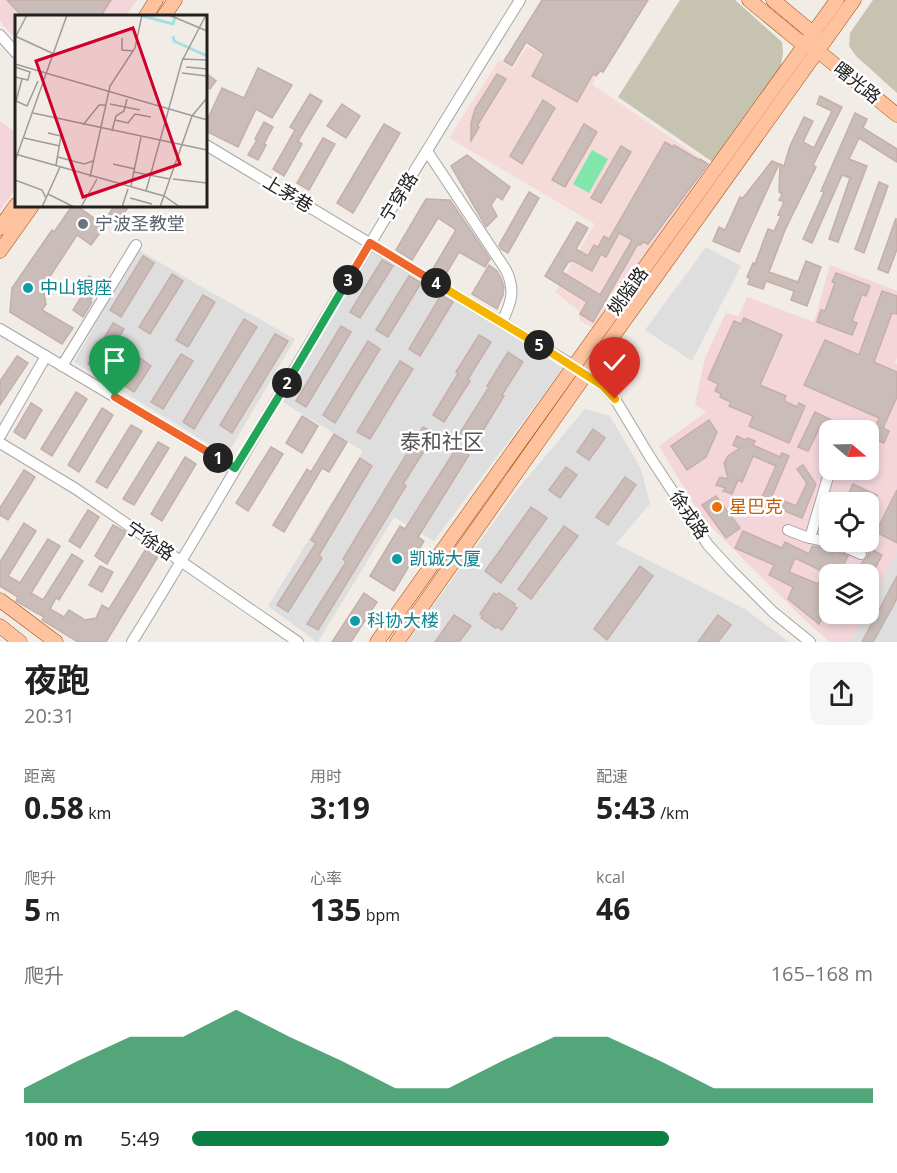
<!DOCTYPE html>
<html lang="zh">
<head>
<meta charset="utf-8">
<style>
  :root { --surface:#fff; --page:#f6f6f6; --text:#222; --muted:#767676; --accent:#0b8043 }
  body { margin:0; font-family:"Open Sans","Noto Sans SC",sans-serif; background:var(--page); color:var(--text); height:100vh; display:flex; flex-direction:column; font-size:22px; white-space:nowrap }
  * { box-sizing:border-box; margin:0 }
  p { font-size:20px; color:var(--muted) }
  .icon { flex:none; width:33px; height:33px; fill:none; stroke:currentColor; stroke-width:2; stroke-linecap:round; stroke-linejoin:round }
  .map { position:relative; height:642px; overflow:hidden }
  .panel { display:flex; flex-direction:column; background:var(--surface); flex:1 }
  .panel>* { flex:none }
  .needle { width:39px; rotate:109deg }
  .tools { position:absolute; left:819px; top:420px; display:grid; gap:12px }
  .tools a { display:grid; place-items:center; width:60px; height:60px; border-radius:12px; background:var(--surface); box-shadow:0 3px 9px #0003; font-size:30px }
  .pin { position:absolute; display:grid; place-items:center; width:51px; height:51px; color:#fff; margin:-62px -26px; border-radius:50% 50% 50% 0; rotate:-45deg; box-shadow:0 0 6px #0007 }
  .pin .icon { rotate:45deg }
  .km { position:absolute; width:30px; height:30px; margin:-15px; border-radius:50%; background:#222; color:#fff; font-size:16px; line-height:30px; text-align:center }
  .round { display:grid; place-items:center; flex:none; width:63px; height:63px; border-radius:12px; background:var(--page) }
  .overview { display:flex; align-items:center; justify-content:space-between; height:102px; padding:0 24px }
  h1 { font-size:33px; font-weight:700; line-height:45px }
  .stats { display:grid; grid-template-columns:repeat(3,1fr); gap:9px; height:102px; padding:6px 24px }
  .stats div { display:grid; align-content:center }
  .stats b { font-size:30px; font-weight:700 }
  .stats small { font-size:16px; font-weight:400 }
  .stats p { font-size:16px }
  .chart { height:168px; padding:12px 24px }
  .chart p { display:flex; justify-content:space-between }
  .chart svg { width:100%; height:108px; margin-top:6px; fill:var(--accent); opacity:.7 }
  ul { padding:0 24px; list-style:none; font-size:20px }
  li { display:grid; grid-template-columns:96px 72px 1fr; align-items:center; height:45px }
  li i { height:15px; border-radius:8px; background:var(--accent) }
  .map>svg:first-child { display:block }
</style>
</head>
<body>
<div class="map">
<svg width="897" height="642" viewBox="0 0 897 642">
  <rect width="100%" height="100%" fill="#f2ece7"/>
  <g fill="#dfdede">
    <polygon points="373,247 564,367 434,541 394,517 318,642 317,642 268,606 363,451 281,401"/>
    <polygon points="706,247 741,266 692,361 645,330"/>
    <polygon points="137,249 202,287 295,339 227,455 74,362"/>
    <polygon points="585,409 610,416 641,469 650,504 616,544 745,609 789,642 407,642 517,490"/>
    <polygon points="897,551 897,642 850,642 865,614 868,614 869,606"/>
  </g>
  <g fill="#f3d5da" fill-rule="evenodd">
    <polygon points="0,0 137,0 126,16 16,16 16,39 0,21"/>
    <polygon points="0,121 16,133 16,188 0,211"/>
    <path d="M 830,265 L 897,291 L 897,357 L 895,363 L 897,364 L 897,551 L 869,606 L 868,574 L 830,574 L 830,614 L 865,614 L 850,642 L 830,642 L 808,623 L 738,554 L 702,517 L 659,446 L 706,412 L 695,404 L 705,358 L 726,313 L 739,316 L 747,297 L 814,322 ZM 830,430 L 868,430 L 868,470 L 830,470 ZM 830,502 L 868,502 L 868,542 L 830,542 Z"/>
  </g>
  <polygon fill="#f4dbd9" points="542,45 595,76 593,85 711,165 593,328 580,321 579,311 555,292 595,224 449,138 499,60 513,69 527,46 538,52"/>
  <g fill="#c7c3b1">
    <polygon points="680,0 735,0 782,42 783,53 781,65 775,79 714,163 618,97"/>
    <polygon points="873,0 897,0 897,93 856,56 849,46 850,33"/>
  </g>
  <polygon fill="#80e6aa" points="592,150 608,159 589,193 573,184"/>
  <g fill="#cabdb9" stroke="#c5afa8" stroke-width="1.5" fill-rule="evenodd">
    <polygon points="7,0 111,0 101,16 22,16"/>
    <polygon points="542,0 648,0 603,72 600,71 596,76 593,74 577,102 532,76 544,54 526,42 512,66 504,61"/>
    <polygon points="258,68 292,85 272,118 256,109 238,147 206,131 206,123 222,88 244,98"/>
    <polygon points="206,73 216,81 210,89 206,86"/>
    <polygon points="497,74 506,79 477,126 479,127 471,141 471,123 475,109"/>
    <polygon points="310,94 322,101 298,141 302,144 284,176 273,169 295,130 290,127"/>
    <polygon points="820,96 842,107 813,165 816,167 785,230 769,272 798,282 806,261 821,267 807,306 791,300 794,291 766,281 763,289 748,284 750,279 747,277 753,263 755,264 768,229 774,231 781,216 778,215 784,202 779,200 782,194 779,192 780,164 784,166 790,146 804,117 813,121 803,142 814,148 832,111 817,104"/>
    <polygon points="543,100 555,108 522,164 510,156"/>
    <polygon points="342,104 360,116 346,138 327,126"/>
    <polygon points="855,113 867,119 863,128 897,149 897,162 859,138 849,159 867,166 838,242 829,239 850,178 842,175 812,243 803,239 824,192 821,191"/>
    <polygon points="264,122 273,127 264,144 266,145 258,160 248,155 257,140 255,139"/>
    <polygon points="384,124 400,133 353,213 337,203"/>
    <polygon points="584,124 597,132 565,187 552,180"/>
    <polygon points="323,138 335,144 309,190 297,183"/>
    <path d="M 665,142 L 673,147 L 674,145 L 699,160 L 700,159 L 708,164 L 648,244 L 643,242 L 640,245 L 638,244 L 593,322 L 580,314 L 587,302 L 545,276 L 577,222 L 588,228 L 576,249 L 588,256 L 594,245 L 598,247 L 604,236 L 609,239 ZM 619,233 L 632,240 L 600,295 L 562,272 L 569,261 L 571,262 L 572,260 L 592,271 L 601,254 L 606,257 Z"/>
    <polygon points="621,146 631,152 601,203 591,198"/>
    <polygon points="467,155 510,187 502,200 497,196 491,205 497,216 486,227 451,166"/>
    <polygon points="772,161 779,164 739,252 713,241 719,227 725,230 740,197 743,198"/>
    <polygon points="879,182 888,186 864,253 855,249"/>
    <polygon points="529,192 539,198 508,253 501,249 499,245"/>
    <polygon points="426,199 450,200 490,259 485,267 459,252 443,279 431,272 456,230 438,218 412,260 396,250"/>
    <polygon points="72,206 77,206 105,226 91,245 77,235 43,287 46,304 42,310 73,328 62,344 10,312 12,288 52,230 54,232"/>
    <polygon points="114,206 129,206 119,221 109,214"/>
    <polygon points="896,218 897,249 888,273 878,269"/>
    <polygon points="143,256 154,263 121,317 110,310"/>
    <polygon points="382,260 393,266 360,318 350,312"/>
    <polygon points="489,265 497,271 501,278 504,287 503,295 497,309 472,294"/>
    <polygon points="836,273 870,286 866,296 862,294 852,321 857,323 852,335 817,322 821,310 825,311 835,283 832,282"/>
    <polygon points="172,274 183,281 150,334 139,327"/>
    <polygon points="89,276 101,283 90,301 92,302 83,317 73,310 81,297 77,295"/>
    <polygon points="409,276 421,283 388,337 376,330"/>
    <polygon points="882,291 897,296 897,314 892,313 874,362 897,372 897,397 883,428 889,431 884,443 872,438 879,418 804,385 825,340 859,355"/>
    <polygon points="203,295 215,302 188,347 176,340"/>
    <polygon points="441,295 453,302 420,356 409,349"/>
    <polygon points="744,318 782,335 760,385 786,396 784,401 797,407 799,403 805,406 789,443 749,426 753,416 729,406 731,402 720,397 721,394 715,391 718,384 708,379 734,321 741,324"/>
    <polygon points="244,319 257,327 194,429 183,422"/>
    <polygon points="113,323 124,329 99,370 88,364"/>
    <polygon points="341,326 351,332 306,407 296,401"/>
    <polygon points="275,334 288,341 232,433 220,425"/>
    <polygon points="479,335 491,342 468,379 470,381 444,422 433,415 458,374 456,372"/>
    <polygon points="368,341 380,349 335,423 323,415"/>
    <polygon points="508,352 523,362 502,395 504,396 476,442 460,433 489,387 487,386"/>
    <polygon points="181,354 193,361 163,409 151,402"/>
    <polygon points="17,356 28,363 0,405 0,381"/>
    <polygon points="140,358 151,366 134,392 123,385"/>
    <polygon points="400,361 413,369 370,439 357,432"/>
    <polygon points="76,392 87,399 52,456 41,449"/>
    <polygon points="31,403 42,410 25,439 14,432"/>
    <polygon points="102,408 113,415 79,472 68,465"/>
    <polygon points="815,412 831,420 854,430 833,430 821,425 808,451 798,447"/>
    <polygon points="302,416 318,426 302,453 286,443"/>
    <polygon points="709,420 717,432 706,457 687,470 671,446"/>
    <polygon points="131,425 142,431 107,488 96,482"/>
    <polygon points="423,427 435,434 403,484 406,486 318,630 307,624 346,562 343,559"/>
    <polygon points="593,429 605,438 589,460 577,452"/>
    <polygon points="334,434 347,442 329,472 322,468 284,532 273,525 307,469 311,472"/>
    <polygon points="737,436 745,440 747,438 755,441 753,445 780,457 782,453 789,456 772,496 796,506 807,483 797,469 803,465 816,484 802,518 770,505 768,508 759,504 776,466 753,456 742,482 738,480 732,494 723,491 726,488 716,485 720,477 728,479 724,463 728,456 740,448 733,445"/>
    <polygon points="158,442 169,448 134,505 123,499"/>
    <polygon points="271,447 283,454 248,511 236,503"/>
    <polygon points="457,447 469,455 418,537 424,541 394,591 370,576 400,526 405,529"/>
    <polygon points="185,457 196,464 162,521 151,514"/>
    <polygon points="360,458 372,466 319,555 322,558 288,612 277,605 316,543 311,540"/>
    <polygon points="566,467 577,475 560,498 549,490"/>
    <polygon points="24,470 35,477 8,520 0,515 0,508"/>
    <polygon points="625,477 636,485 608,525 596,517"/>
    <polygon points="853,484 877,495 868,514 868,502 852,502 846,500"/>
    <polygon points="897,490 897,543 876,532"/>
    <polygon points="716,496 740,528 726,538 702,505"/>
    <polygon points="830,498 830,531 821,527"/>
    <polygon points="531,507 547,518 501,583 485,571"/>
    <polygon points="88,510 99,517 80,548 69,541"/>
    <polygon points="24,523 36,531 8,576 20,583 48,539 60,546 31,593 43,600 72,554 83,561 59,600 56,598 50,609 64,617 69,610 85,620 96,618 102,605 109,609 147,547 159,555 106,642 78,642 42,620 44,617 16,601 18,597 0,586 0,562"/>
    <polygon points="113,525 126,532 107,564 95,556"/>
    <polygon points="564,526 578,536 531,599 518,589"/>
    <path d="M 743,531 L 782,548 L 785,542 L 809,554 L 812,546 L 826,549 L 833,553 L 834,551 L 838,552 L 848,556 L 839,574 L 830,574 L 830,594 L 824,605 L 827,606 L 819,624 L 788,599 L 793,587 L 769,575 L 774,565 L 735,548 ZM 795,558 L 824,572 L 818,584 L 789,572 Z"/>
    <polygon points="869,548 882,555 872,574 856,574 863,561 868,557"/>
    <polygon points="100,566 113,572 102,592 89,585"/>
    <polygon points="640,566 653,576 607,640 594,629"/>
    <polygon points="897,576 897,598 893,606 873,642 862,642"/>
    <polygon points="364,593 377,602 351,642 332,642"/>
    <polygon points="494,593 497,595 499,593 515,604 514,606 517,608 502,630 498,627 495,628 481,618 483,616 480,614"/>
    <polygon points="454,615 471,626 459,642 435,642"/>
    <polygon points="718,615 731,625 718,642 698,642"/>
  </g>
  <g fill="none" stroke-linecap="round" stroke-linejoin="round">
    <g stroke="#a5a5a5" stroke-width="12">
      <g id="minor">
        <polyline points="0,35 16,53"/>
        <polyline points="206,145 574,366 603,386 615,399 650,457 708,545 731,570 773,612 810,642"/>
        <path d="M 427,151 L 506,270 C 516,291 511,303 502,322"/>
        <polyline points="0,329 235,468"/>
        <polyline points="62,366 136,245"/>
        <polyline points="0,436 46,356"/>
        <polyline points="0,443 76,489 298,642"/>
        <polyline points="788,530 806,537 840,545 861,554"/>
        <polyline points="810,538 830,470"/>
        <path d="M 132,642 C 191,547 247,449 304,353 C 375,235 447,117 520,0"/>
      </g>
    </g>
    <g stroke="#9d4a00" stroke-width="15">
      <g id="major">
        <polyline points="749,0 805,46 818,51 897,115"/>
        <polyline points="773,0 814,34 815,41"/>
        <polyline points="146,16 156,0"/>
        <polyline points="164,16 175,0"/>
        <polyline points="0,228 16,205"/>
        <polyline points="0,251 32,206"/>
        <polyline points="0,600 56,642"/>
        <polyline points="0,626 20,642"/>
        <polyline points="377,642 574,366 837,0"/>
        <polyline points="397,642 586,374 854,0"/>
      </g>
    </g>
    <use href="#minor" stroke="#fff" stroke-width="10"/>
    <use href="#major" stroke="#ffc29e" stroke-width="14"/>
  </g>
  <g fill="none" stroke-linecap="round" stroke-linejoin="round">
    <g stroke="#fff" stroke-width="12">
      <polyline id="split-1" points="115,397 218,458"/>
    </g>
    <g stroke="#fff" stroke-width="12">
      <polyline id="split-2" points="218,458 235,468 287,383"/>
    </g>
    <g stroke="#fff" stroke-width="12">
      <polyline id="split-3" points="287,383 348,280"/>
    </g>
    <g stroke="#fff" stroke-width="12">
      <polyline id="split-4" points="348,280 370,243 436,283"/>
    </g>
    <g stroke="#fff" stroke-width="12">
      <polyline id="split-5" points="436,283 539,345"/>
    </g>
    <g stroke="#fff" stroke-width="12">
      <polyline id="split-6" points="539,345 603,386 615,399"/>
    </g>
    <use href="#split-1" stroke="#f0652b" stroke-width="8"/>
    <use href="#split-2" stroke="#22a559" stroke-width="8"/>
    <use href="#split-3" stroke="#22a559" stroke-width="8"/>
    <use href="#split-4" stroke="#f0652b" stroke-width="8"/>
    <use href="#split-5" stroke="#f5b400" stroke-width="8"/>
    <use href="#split-6" stroke="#f5b400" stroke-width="8"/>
  </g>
  <circle fill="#6b7280" stroke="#fff" stroke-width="2" cx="83" cy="224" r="6"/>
  <g fill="#0f9aa8" stroke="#fff" stroke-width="2">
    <circle cx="28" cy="288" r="6"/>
    <circle cx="397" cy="559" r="6"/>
    <circle cx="355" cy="621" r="6"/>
  </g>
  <circle fill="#e8710a" stroke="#fff" stroke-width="2" cx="717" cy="507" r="6"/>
  <g text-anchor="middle" stroke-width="5" stroke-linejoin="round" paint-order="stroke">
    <g font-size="18" fill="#212121" stroke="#fff">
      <text transform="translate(857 83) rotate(39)" y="6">曙光路</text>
      <text transform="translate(288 194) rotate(31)" y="6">上茅巷</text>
      <text transform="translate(399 197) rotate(-58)" y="6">宁穿路</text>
      <text transform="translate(628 291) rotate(-54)" y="6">姚隘路</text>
      <text transform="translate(689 515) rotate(56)" y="6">徐戎路</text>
      <text transform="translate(150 541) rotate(35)" y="6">宁徐路</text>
    </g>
    <g font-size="18" fill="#5b616d" stroke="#fff" text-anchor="start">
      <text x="95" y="230">宁波圣教堂</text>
    </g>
    <g font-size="18" fill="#0d838f" stroke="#fff" text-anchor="start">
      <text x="40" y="294">中山银座</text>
      <text x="409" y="565">凯诚大厦</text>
      <text x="367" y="627">科协大楼</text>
    </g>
    <g font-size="18" fill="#c56008" stroke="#fff" text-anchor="start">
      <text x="729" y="513">星巴克</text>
    </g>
    <g font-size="21" fill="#545454" stroke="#fff">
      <text x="442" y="449">泰和社区</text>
    </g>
  </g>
  <g transform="translate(15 15)">
    <rect width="192" height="192" fill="#f2ece7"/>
    <path fill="none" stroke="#a4e0e2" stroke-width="3" d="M 124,0 L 158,9 L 160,2M 158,21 L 159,26 L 192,41"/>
    <path fill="none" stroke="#9e9b98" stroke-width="1.5" d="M 154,0 L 192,16M 0,21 L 39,39M 1,21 L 12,0M 107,23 L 107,35 L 119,36M 167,44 L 192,45M 0,49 L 192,105M 0,52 L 15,57 L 13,65 L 0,62M 171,52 L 192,54M 167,58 L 192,61M 7,64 L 1,86 L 12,91 L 23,66M 95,89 L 125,95M 18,98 L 192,135M 100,105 L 113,108 L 120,99 L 136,102M 68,110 L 84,90 L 90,90M 97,116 L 101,101 L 109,96 L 112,84M 33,118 L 46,121 L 41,150M 9,123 L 45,131M 0,139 L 149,181 L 165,192M 43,142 L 69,149 L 78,146M 0,146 L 52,0M 98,149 L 120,154M 119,157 L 155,164M 75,162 L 95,71 L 120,33 L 127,0M 158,164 L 192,168M 0,165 L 27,175 L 31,183M 116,171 L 126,122M 131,176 L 167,46 L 191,0M 33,179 L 59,192M 115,183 L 137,189M 27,192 L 45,152M 66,192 L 82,164M 107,192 L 113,174M 145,192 L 177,101 L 192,83"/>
    <path fill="#d10029" fill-opacity="0.15" stroke="#d10029" stroke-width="3" d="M 118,13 L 165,149 L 68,182 L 21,46 Z"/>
    <rect width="192" height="192" fill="none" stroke="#212121" stroke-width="3"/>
  </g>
</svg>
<div class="tools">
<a><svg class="needle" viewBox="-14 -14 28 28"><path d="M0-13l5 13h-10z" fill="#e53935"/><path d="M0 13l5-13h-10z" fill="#767676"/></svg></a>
<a><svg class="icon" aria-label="locate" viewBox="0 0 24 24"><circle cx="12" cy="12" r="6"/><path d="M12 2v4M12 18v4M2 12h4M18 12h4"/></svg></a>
<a><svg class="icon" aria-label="layers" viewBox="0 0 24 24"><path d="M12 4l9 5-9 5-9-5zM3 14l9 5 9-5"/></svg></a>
</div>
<div class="pin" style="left:115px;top:397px;background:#1e9e55"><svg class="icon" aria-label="arrive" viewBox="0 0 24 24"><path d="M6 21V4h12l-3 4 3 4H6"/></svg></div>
<div class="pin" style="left:615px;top:399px;background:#d93025"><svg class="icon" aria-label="check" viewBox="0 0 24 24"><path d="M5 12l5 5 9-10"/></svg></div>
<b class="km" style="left:218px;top:458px">1</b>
<b class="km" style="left:287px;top:383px">2</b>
<b class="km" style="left:348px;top:280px">3</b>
<b class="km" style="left:436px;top:283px">4</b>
<b class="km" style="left:539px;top:345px">5</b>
</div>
<section class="panel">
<div class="overview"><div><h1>夜跑</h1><p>20:31</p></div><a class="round"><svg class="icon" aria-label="share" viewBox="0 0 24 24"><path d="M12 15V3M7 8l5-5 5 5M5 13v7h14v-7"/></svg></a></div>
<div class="stats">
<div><p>距离</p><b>0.58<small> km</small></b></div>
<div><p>用时</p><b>3:19</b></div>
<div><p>配速</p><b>5:43<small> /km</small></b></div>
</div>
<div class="stats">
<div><p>爬升</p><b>5<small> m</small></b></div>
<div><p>心率</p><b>135<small> bpm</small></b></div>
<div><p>kcal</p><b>46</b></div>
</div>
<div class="chart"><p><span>爬升</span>165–168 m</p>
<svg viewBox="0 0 160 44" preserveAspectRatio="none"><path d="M0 44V38L10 27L20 17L30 17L40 6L50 17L60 27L70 38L80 38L90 27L100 17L110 17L120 27L130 38L140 38L150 38L160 38V44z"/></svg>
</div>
<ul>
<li><b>100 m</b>5:49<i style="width:70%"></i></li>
</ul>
</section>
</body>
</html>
